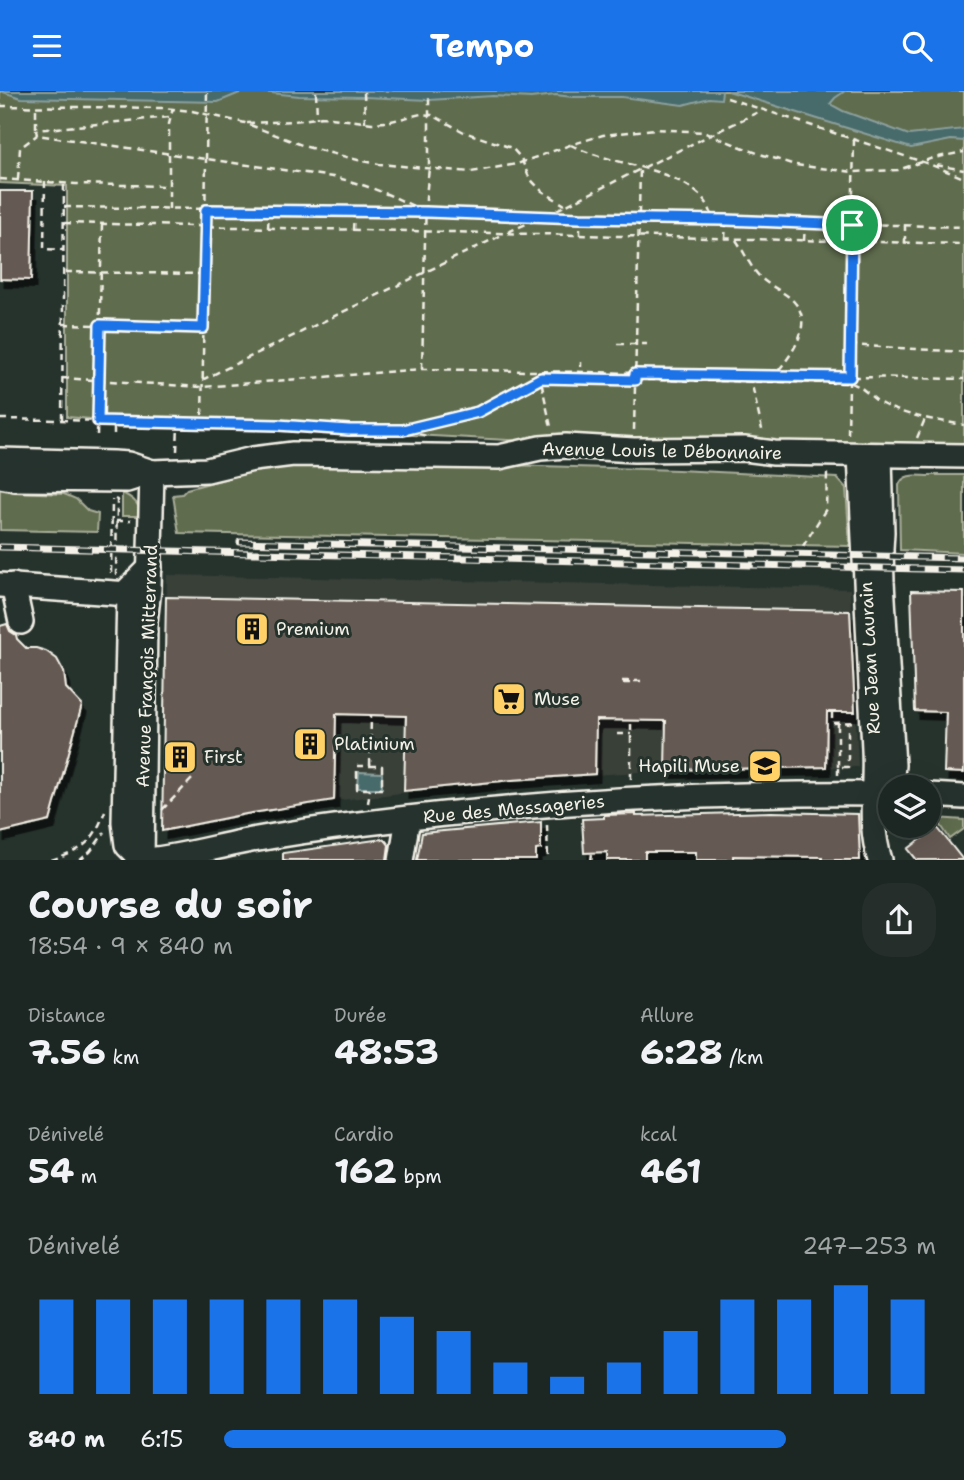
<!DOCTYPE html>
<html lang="fr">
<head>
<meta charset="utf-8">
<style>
  :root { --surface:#1c2622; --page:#252e2a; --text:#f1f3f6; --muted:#a0a5a5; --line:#3a4340; --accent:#1a73e8 }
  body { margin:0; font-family:"Shantell Sans",sans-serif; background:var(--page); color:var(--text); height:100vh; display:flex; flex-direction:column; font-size:26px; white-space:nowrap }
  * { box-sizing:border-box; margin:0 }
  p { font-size:23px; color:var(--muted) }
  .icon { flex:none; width:38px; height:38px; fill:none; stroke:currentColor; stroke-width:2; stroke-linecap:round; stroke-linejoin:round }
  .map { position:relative; height:769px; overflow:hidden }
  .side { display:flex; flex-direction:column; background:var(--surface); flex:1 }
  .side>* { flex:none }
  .controls { position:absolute; left:878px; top:684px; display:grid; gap:14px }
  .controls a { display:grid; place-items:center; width:63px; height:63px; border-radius:50%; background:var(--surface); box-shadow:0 7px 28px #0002,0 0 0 2px var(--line); font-size:35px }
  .pin { position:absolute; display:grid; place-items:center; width:60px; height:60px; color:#fff; margin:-30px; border:4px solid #fff; border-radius:50%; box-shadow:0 2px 7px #0007 }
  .round { display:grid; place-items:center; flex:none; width:74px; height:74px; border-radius:28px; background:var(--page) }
  .head { display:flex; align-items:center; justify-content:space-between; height:119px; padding:0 28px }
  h1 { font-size:38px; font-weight:700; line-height:52px }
  .figures { display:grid; grid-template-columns:repeat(3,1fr); gap:10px; height:119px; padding:7px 28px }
  .figures div { display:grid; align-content:center }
  .figures b { font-size:35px; font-weight:700 }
  .figures small { font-size:19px; font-weight:400 }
  .figures p { font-size:19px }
  .chart { height:196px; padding:14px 28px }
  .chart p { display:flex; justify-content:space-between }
  .chart svg { width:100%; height:126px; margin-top:7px; stroke:var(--accent); stroke-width:6 }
  ul { padding:0 28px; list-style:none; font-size:23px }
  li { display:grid; grid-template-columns:112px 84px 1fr; align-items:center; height:52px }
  li i { height:18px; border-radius:9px; background:var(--accent) }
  header { display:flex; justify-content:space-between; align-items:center; height:91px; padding:0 28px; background:var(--accent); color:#fff; font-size:32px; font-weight:700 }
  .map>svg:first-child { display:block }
</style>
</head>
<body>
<header><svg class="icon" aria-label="menu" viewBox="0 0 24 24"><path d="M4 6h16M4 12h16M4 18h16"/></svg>Tempo<svg class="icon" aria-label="search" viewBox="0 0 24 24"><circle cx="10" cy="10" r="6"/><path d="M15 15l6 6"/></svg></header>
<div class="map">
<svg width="964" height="770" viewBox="0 0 964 770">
  <defs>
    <filter id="shadow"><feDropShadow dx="4.5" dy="8" stdDeviation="0" flood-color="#0009"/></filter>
  </defs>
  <rect width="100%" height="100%" fill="#26332d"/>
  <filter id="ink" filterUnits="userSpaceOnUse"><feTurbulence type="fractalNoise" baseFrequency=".0143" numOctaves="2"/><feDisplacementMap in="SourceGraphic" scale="14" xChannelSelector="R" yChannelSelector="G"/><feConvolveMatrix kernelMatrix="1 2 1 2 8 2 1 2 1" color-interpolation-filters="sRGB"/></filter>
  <g filter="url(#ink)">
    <polygon fill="#393f38" points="167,484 850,498 858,676 682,678 506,690 332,710 246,723 162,740"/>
    <g fill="#5f6c4d" stroke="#aaae9a" stroke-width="2">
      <polygon points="0,0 964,0 964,354 530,350 279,337 175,335 67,326 67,95 0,92"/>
      <polygon points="505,374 678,379 837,387 846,397 850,455 179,442 173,404 182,403 187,398 269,376"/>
      <path d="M 930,384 L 964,384 L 964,462 L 900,459 L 899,394 C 904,381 918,385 930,385 Z"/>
      <polygon points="0,396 13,401 64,403 76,408 88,420 98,423 97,441 0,439"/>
      <path d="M 122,402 C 133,407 140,413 141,425 L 122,425 Z"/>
      <polygon points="936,727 964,729 964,738 950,748"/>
    </g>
    <g fill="#466a6b" stroke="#8ca09d" stroke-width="2">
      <polygon points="0,0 722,0 721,8 709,7 683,14 622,6 572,6 556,4 531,7 493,5 429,9 364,6 299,5 262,1 242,1 218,11 21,7"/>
      <polygon points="728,0 845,0 835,7 830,13 843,20 909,44 964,38 964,50 951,49 911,57"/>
      <polygon points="359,681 382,682 382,697 358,697"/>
    </g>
    <g fill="#655a53" stroke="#f4f1e8" stroke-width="2" filter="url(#shadow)">
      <polygon points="0,100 33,100 31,189 0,188"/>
      <polygon points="911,500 964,501 964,682 944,681 946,621 915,620"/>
      <polygon points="166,506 850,520 855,621 827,621 826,676 665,679 666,630 596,629 595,683 512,689 404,700 406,625 336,623 334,709 246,723 162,740"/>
      <polygon points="7,533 10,540 16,544 17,548 26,557 36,557 46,560 57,568 64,581 66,597 82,614 50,730 0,742 0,535"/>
      <polygon points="771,721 858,723 860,769 822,769 822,766 733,765 733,769 696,769 696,761 645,761 645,769 607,769 607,761 584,762 582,728 604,727 604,724 636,723 636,725"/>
      <polygon points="541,731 541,758 536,759 536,769 417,769 422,742"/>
      <polygon points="937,736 963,769 917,769 908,758"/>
      <polygon points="382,748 386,750 389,754 387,769 283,769 283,762"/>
    </g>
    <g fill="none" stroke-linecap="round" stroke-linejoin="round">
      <g stroke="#f4f1e8" stroke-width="28">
        <g id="minor">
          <path d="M 860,364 C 865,462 870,560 874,658 C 876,695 868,733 880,769"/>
          <polyline points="880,364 882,441 881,458 882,491 893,674 891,696"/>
          <polyline points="0,369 113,372 128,373 152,381"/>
          <polyline points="0,385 16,388 127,389 152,381 207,379 253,368 293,363 499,366 540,357 566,355 634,359 744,358 774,362 964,365"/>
          <polyline points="0,494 129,503"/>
          <polyline points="13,494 21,531"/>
          <polyline points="929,704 964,706"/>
          <polyline points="142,769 127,754 124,731 129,503 129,498 150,477"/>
          <path d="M 137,770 C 172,768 207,758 241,751 C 283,743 325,737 367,732 C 541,710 715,701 891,703"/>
          <polyline points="142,770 145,531 149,498 152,381"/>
          <polyline points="401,770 408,727"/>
        </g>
      </g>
      <g stroke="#f4f1e8" stroke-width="2.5" stroke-dasharray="7 5" stroke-linecap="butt">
        <polyline points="316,1 317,27"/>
        <polyline points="364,1 365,31"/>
        <polyline points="727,7 929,73 964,87"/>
        <polyline points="0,15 163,17 192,20 245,32 307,56 358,69 379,73 471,81 517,73 570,54 603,44 655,38 703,41 757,62 795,74 853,81 898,79 933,67 964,61"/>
        <path d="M 169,26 L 36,39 L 37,44 L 333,86 C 365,93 394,105 423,120"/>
        <polyline points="247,32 294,30 323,26 372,32 387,31 421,23 432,24 464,41 512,57 521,67 528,84 533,91 542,100 565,114"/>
        <polyline points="36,37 36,16"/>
        <path d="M 571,54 C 609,74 679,76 705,110 C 709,115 711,122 714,129"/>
        <polyline points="936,74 964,79"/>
        <polyline points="0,88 76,93 168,95"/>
        <polyline points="18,88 20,57 37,44"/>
        <polyline points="45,90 44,158 63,159"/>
        <polyline points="64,116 426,121 638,128 726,129 964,136"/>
        <polyline points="169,118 169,33 173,17"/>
        <polyline points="546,124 762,19"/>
        <polyline points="64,132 964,153"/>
        <polyline points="268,137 269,120"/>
        <polyline points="353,139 354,121"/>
        <polyline points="508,141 540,127"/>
        <polyline points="580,144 580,127"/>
        <polyline points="725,148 726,130"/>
        <path d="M 736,149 C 744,160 750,176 760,186 C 770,196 786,201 795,212 C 815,235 789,267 774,285"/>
        <polyline points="804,150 805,132"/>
        <polyline points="905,152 905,135"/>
        <polyline points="65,181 205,183"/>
        <polyline points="63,233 203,237"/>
        <polyline points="617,253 647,253"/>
        <polyline points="850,254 964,261"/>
        <polyline points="422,278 426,106 429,77 429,5"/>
        <polyline points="539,281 551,336"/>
        <polyline points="750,285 763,343"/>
        <polyline points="62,287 202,296 422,278 964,288"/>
        <polyline points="581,288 581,271"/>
        <polyline points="202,289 502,144"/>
        <polyline points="0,328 114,330 114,345"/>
        <polyline points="62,329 64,91"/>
        <polyline points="114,330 177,333"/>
        <path d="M 202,333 L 278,334 L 349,339 L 403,339 L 478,321 L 541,287 L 850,292 C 862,294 871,307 882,313 C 908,326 936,329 964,334"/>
        <polyline points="634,339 640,77"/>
        <polyline points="407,340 427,345"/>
        <polyline points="848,343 854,49"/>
        <polyline points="97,344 102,133"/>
        <polyline points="917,347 925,328"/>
        <polyline points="177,360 178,333 202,333 206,69"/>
        <polyline points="115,408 117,409 116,484"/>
        <polyline points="116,430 131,430"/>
        <polyline points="803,455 826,418 827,382"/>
        <polyline points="111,482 112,409"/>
        <polyline points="622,590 641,590"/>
        <polyline points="623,592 633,592"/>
        <polyline points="832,621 832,632 855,631"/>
        <polyline points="617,643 631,643"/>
        <rect x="357" y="675" width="25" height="23"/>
        <polyline points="370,675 371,624"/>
        <polyline points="838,676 838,631"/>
        <polyline points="838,684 838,676 848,676 848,631"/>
        <polyline points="631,688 631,630"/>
        <polyline points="368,712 370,698"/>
        <polyline points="162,719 194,686"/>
        <polyline points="547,734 548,770"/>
        <path d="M 51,770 C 83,759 93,752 105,720"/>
        <polyline points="79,770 90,761 105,741"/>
        <polyline points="591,770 592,762"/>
      </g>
      <use href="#minor" stroke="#26332d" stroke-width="23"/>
      <g stroke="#f4f1e8" stroke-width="7">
        <g id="rail">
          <polyline points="240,451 964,467"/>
          <polyline points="0,456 964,479"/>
        </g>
      </g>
      <use href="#rail" stroke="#26332d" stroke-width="4.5" stroke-dasharray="13" stroke-linecap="butt"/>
      <polyline stroke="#f4f1e8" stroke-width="2.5" stroke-dasharray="7 5" stroke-linecap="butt" points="206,69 207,0"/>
    </g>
  </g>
  <g fill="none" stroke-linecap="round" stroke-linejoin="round" filter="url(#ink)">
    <g stroke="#fff" stroke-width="14">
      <polygon id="route" points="206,119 426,121 580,127 726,129 852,134 850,286 635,283 635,289 541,287 478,321 403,339 349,339 278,334 98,330 100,234 203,237"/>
    </g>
    <use href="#route" stroke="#1a73e8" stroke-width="9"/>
  </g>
  <defs>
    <g id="building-square" transform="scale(1.75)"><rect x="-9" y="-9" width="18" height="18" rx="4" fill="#ffd166" stroke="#26332d"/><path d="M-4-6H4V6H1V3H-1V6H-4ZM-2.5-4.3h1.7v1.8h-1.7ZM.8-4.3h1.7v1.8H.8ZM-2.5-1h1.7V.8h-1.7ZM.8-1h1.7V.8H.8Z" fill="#111"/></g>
    <g id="supermarket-square" transform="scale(1.75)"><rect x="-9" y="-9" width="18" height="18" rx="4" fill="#ffd166" stroke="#26332d"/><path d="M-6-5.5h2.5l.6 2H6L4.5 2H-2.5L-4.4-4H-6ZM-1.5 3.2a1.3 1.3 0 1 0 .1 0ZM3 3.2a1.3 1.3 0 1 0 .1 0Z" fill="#111"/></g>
    <g id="school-square" transform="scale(1.75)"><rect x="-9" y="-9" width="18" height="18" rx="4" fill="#ffd166" stroke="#26332d"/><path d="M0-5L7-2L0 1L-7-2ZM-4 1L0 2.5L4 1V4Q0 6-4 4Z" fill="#111"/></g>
  </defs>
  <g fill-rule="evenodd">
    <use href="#building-square" x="252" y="538"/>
    <use href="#supermarket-square" x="509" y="608"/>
    <use href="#building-square" x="310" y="653"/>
    <use href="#building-square" x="180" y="666"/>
    <use href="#school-square" x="765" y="675"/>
  </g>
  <g text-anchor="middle" stroke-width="6" stroke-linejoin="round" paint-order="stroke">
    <g font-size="18" fill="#f4f1e8" stroke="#26332d">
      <text transform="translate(662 360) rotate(1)" y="6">Avenue Louis le Débonnaire</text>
      <text transform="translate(870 567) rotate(-93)" y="6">Rue Jean Laurain</text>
      <text transform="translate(147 575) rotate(-88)" y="6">Avenue François Mitterrand</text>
      <text transform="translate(514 718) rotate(-5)" y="6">Rue des Messageries</text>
    </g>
    <g font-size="18" fill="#f4f1e8" stroke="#26332d" text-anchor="start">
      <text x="276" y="544">Premium</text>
      <text x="534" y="614">Muse</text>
      <text x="334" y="659">Platinium</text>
      <text x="204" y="672">First</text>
      <text x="740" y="681" text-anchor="end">Hapili Muse</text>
    </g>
  </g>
</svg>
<div class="controls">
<a><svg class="icon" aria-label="layers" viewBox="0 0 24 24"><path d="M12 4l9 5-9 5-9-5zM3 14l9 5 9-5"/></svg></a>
</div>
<div class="pin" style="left:852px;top:134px;background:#1e9e55"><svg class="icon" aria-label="arrive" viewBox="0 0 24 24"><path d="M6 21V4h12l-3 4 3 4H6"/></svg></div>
</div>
<section class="side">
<div class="head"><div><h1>Course du soir</h1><p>18:54 · 9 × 840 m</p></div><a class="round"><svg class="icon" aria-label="share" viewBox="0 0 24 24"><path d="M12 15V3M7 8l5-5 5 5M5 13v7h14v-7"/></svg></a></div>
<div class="figures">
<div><p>Distance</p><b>7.56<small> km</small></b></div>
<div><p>Durée</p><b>48:53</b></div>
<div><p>Allure</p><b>6:28<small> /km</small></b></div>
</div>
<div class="figures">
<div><p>Dénivelé</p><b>54<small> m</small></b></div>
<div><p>Cardio</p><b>162<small> bpm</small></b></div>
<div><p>kcal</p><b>461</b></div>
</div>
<div class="chart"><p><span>Dénivelé</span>247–253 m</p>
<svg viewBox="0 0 160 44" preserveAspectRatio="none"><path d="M5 44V11M15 44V11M25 44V11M35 44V11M45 44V11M55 44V11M65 44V17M75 44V22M85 44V33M95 44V38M105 44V33M115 44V22M125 44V11M135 44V11M145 44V6M155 44V11"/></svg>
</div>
<ul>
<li><b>840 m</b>6:15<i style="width:79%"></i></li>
</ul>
</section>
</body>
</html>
